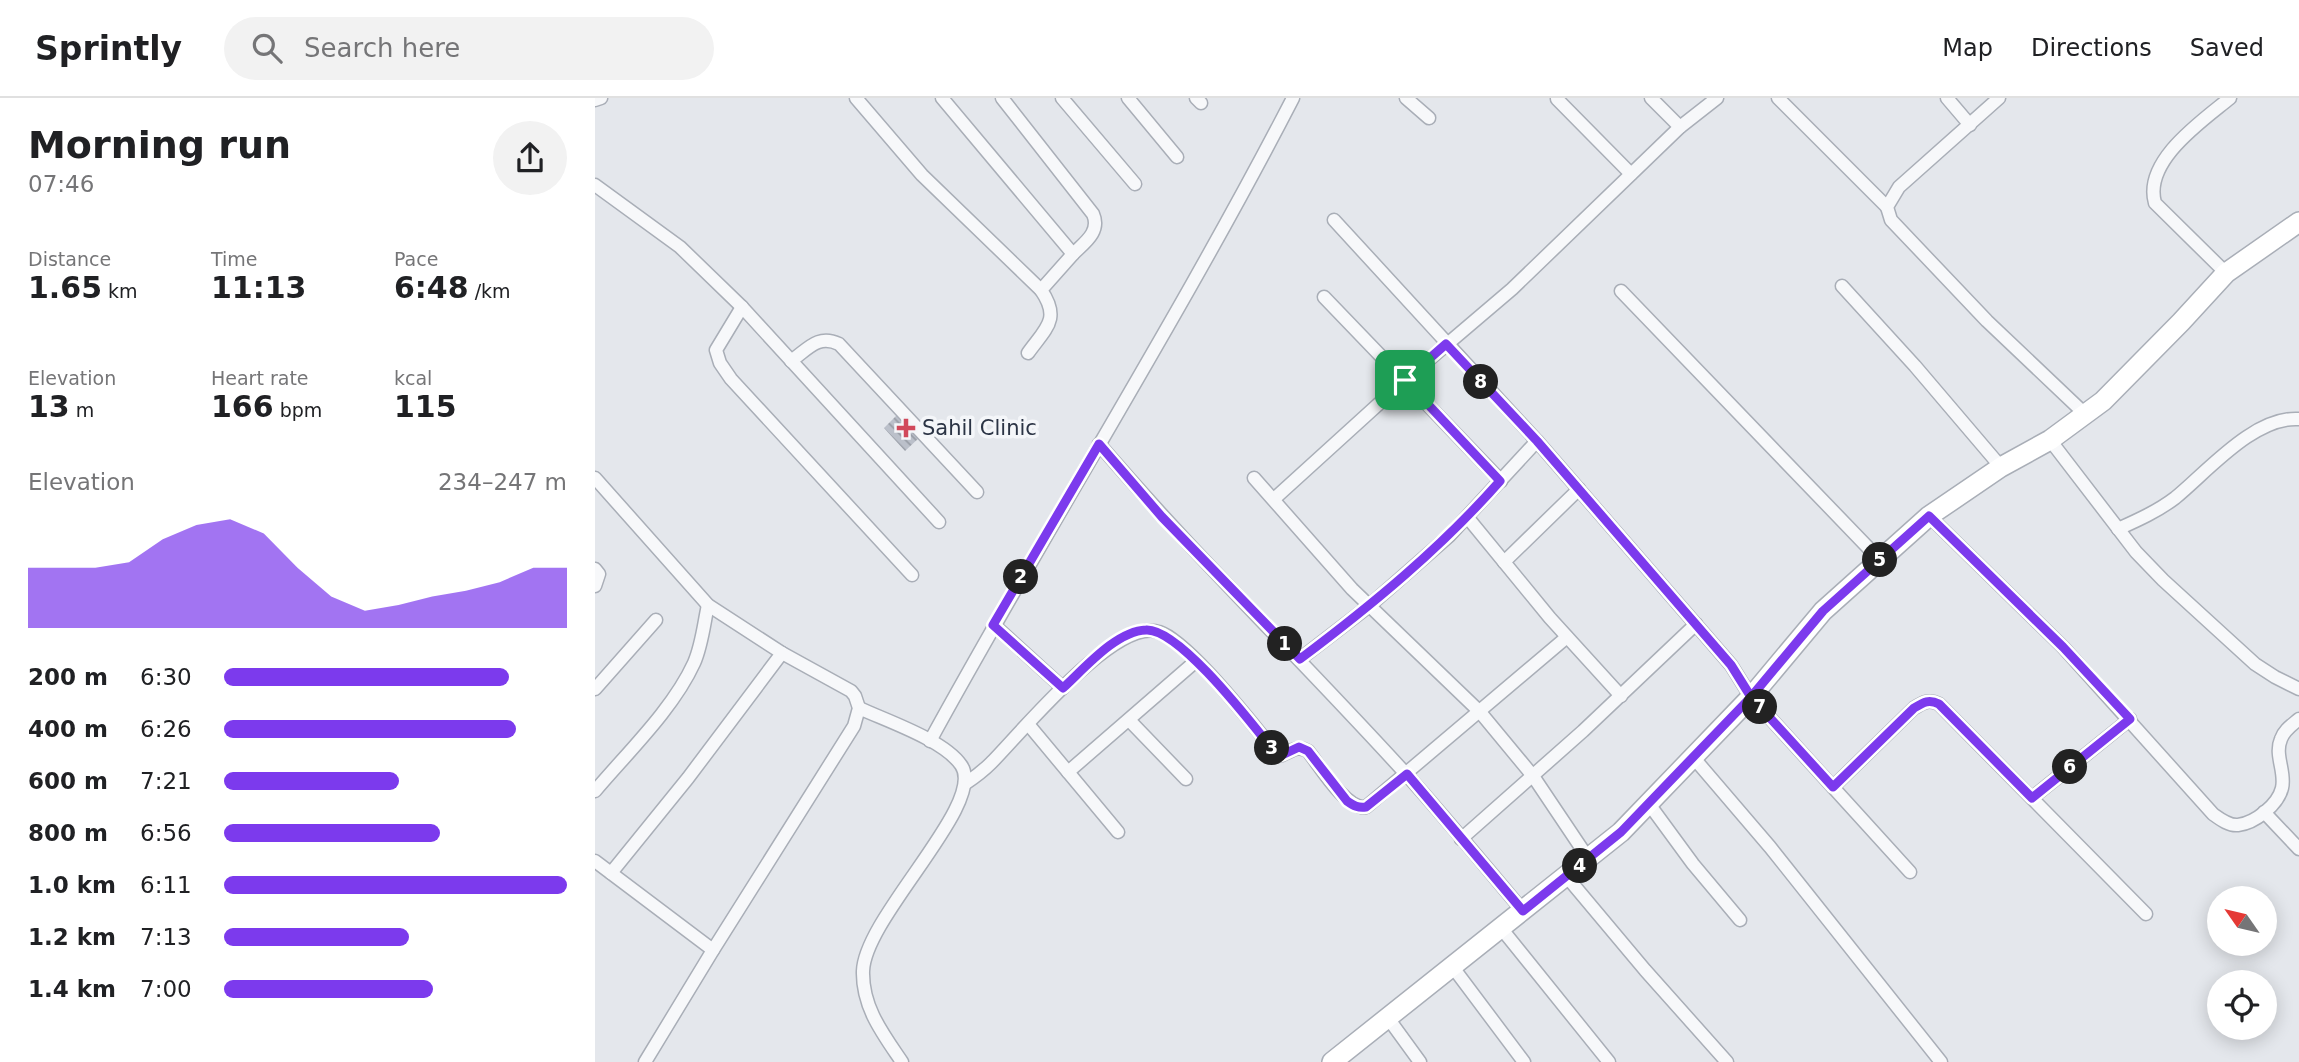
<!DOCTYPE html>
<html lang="en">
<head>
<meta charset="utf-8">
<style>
  :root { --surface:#fff; --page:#f2f2f2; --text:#202124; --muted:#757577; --line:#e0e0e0; --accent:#7c3aed }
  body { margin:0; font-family:"DejaVu Sans",sans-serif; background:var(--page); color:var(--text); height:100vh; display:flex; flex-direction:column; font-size:26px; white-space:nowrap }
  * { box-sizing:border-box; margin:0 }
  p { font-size:23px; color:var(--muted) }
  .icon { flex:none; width:38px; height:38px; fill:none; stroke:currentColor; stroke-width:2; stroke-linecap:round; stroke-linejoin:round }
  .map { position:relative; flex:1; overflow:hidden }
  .side { display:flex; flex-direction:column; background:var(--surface); width:595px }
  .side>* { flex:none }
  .needle { width:46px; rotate:304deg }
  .controls { position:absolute; left:1612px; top:788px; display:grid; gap:14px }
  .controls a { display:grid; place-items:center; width:70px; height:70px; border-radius:50%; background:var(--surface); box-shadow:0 4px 18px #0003; font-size:35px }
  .pin { position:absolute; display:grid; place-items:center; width:60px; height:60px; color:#fff; margin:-30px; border-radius:14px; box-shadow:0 4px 10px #0006 }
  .km { position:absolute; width:35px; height:35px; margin:-18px; border-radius:50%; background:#222; color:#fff; font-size:19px; line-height:35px; text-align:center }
  .round { display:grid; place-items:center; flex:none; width:74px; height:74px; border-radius:37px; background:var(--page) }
  .overview { display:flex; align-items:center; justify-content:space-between; height:119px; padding:0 28px }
  h1 { font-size:38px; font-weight:800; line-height:52px }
  .figures { display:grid; grid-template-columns:repeat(3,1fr); gap:10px; height:119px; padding:7px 28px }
  .figures div { display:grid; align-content:center }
  .figures b { font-size:30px; font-weight:800 }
  .figures small { font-size:19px; font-weight:400 }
  .figures p { font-size:19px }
  .chart { height:196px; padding:14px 28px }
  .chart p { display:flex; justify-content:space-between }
  .chart svg { width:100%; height:126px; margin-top:7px; fill:var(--accent); opacity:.7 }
  ul { padding:0 28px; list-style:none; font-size:23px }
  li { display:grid; grid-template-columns:112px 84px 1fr; align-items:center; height:52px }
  li i { height:18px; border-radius:9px; background:var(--accent) }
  header { display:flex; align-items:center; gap:42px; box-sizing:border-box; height:98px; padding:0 35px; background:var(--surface); border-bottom:2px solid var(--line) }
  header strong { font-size:33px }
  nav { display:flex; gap:38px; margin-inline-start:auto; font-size:24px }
  .search { width:490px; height:63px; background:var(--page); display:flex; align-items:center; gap:18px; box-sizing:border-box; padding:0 24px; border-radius:38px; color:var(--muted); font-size:26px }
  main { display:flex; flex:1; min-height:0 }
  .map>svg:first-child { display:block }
</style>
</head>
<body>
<header>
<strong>Sprintly</strong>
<div class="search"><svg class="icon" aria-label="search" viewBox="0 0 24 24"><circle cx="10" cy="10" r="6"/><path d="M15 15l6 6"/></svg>Search here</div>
<nav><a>Map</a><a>Directions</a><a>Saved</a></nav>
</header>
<main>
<section class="side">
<div class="overview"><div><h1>Morning run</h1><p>07:46</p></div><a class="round"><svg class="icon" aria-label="share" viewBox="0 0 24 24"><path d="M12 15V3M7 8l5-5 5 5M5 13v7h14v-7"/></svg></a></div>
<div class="figures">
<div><p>Distance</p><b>1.65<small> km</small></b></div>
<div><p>Time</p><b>11:13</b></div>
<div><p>Pace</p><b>6:48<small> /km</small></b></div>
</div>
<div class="figures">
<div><p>Elevation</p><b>13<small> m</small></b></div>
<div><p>Heart rate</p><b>166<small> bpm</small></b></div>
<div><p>kcal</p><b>115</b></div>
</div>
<div class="chart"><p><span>Elevation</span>234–247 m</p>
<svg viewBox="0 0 160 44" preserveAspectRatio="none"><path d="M0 44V23L10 23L20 23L30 21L40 13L50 8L60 6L70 11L80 23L90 33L100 38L110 36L120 33L130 31L140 28L150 23L160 23V44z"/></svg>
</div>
<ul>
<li><b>200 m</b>6:30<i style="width:83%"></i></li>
<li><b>400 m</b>6:26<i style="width:85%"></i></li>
<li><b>600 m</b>7:21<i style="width:51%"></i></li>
<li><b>800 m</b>6:56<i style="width:63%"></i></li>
<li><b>1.0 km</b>6:11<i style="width:100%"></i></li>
<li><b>1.2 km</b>7:13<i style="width:54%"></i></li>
<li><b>1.4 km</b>7:00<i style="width:61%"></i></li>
</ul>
</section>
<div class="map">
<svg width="1704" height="964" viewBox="0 0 1704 964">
  <defs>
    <pattern id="building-back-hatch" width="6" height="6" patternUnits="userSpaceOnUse" patternTransform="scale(1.75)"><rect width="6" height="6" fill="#bbc0ca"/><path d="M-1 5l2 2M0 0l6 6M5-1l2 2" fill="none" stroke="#989da6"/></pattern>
  </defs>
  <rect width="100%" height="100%" fill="#e4e7ec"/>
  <polygon fill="url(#building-back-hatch)" points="303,316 325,339 310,353 289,330"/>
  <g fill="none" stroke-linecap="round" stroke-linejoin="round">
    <g stroke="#a9aeb7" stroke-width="15">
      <g id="street">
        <polyline points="261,0 327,77 446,192"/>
        <path d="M 347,0 L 478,156 L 446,192 C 466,221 451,230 433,255"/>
        <path d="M 407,0 L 498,116 C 506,134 489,145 478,156"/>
        <polyline points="467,0 540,86"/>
        <polyline points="533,0 582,59"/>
        <polyline points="601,0 606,5"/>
        <polyline points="811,0 834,20"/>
        <polyline points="1056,0 1085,29"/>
        <polyline points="1183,0 1292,109"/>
        <polyline points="1352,0 1375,27"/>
        <polyline points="1404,0 1304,89 1292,109 1296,122 1392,223 1490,316"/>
        <polyline points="962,1 1036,76"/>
        <polyline points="0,2 6,0"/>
        <polyline points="0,87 85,149 147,209 344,424"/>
        <polyline points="739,122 942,343 1136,567 1156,599 1315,774"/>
        <path d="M 1631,175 L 1560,105 C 1548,63 1607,23 1635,0"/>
        <polyline points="1247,188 1320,268 1406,369"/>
        <polyline points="1026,193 1285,462"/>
        <polyline points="729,199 906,383"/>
        <polyline points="147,209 121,252 125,265 136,281 317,477"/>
        <path d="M 196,263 C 213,251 223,236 244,246 L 382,394"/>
        <polyline points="1455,342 1541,454 1568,482 1660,566 1680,579 1704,591"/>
        <path d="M 504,346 C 602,460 710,565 811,676 C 851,720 889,767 928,813"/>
        <polyline points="0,380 113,507 187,555 256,593 260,598 264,610 259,628 118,852 50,964"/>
        <polyline points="659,380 757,491 885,614 938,678 993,760"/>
        <polyline points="679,401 810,282 917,191 1085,29 1122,0"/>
        <path d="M 1334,418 L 1468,549 L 1618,716 C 1625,721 1634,728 1643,727 C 1660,725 1683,707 1687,690 C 1691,674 1679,657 1686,641 C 1689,632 1697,627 1704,621"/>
        <polyline points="873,420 955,520 1026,598"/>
        <path d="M 1523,431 C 1543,422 1563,413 1580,400 C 1612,374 1659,318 1704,321"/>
        <polyline points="909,464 984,391"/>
        <polyline points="0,471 4,476 0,488"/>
        <polyline points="399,527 468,590"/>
        <polyline points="705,561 774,508 855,437 942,343"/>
        <polyline points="0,591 61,522"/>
        <path d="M 264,610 C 292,623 349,642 366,667 C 393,705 270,818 268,873 C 267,909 288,936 307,964"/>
        <polyline points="534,622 591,681"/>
        <polyline points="433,626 523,734"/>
        <path d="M 335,643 C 453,427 585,219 698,0"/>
        <polyline points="1098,659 1175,749 1346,964"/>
        <polyline points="473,674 601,563"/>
        <path d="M 371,685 C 380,679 389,672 396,665 C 426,635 520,519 564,534 C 593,543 657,626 679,652 L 687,657 C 697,653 702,647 713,653 C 725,668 751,712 771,709 L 972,539"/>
        <path d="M 1238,689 L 1319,610 C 1329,604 1334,601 1344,606 L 1551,816"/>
        <path d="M 0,693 C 33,654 78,611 99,565 C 107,547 109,525 113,507"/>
        <polyline points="1437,700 1535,621"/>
        <polyline points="1054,706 1098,766 1145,822"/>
        <polyline points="1669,714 1704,751"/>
        <polyline points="866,741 988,633 1101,526"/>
        <polyline points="0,763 118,852"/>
        <polyline points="16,775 93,680 187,555"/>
        <polyline points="972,779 1050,872 1132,964"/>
        <polyline points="906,830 1014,964"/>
        <polyline points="857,868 929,964"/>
        <polyline points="793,920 825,964"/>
      </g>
    </g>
    <g stroke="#a9aeb7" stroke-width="22">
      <polyline id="secondary" points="737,964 1026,734 1156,599 1228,513 1334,418 1406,369 1455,342 1508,303 1586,224 1631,175 1704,124"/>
    </g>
    <use href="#street" stroke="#f7f8fa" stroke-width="12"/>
    <use href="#secondary" stroke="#fff" stroke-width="19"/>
  </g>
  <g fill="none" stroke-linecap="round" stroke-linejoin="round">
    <g stroke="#fff" stroke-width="14">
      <path id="route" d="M 810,282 L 905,383 C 846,450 777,507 705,561 L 567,419 L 504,346 L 398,527 L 468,590 C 489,571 521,533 551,532 C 584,530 657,626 678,652 L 687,657 L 704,649 L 713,653 L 752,703 C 759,708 763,710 771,709 L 812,676 L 928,813 L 1026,734 L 1156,599 L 1228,513 L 1334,418 L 1468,549 L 1535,621 L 1437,700 L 1344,606 C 1334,601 1329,604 1319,610 L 1238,689 L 1156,599 L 1136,567 L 942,343 L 851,246 L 810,282"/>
    </g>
    <use href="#route" stroke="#7c3aed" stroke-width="9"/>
  </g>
  <path fill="#d1495b" stroke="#f4f6f9" stroke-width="2.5" d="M307.5 319.5h7v7h7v7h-7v7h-7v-7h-7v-7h7z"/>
  <g text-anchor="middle" stroke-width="7" stroke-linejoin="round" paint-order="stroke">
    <g font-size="21" fill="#2b3445" stroke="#f4f6f9" text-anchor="start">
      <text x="327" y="337">Sahil Clinic</text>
    </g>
  </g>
</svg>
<div class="controls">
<a><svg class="needle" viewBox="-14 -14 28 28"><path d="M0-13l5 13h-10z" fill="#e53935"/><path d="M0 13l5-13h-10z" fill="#757577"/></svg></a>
<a><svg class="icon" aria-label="locate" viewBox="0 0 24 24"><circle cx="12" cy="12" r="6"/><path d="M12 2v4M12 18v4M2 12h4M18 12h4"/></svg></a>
</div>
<div class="pin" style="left:810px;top:282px;background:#1e9e55"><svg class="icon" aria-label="arrive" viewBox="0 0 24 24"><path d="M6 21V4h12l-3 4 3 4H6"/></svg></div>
<b class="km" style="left:690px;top:546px">1</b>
<b class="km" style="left:426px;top:479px">2</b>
<b class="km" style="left:677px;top:650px">3</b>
<b class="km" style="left:985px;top:768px">4</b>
<b class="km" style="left:1285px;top:462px">5</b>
<b class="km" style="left:1475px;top:669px">6</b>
<b class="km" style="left:1165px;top:609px">7</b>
<b class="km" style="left:886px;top:284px">8</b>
</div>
</main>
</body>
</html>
